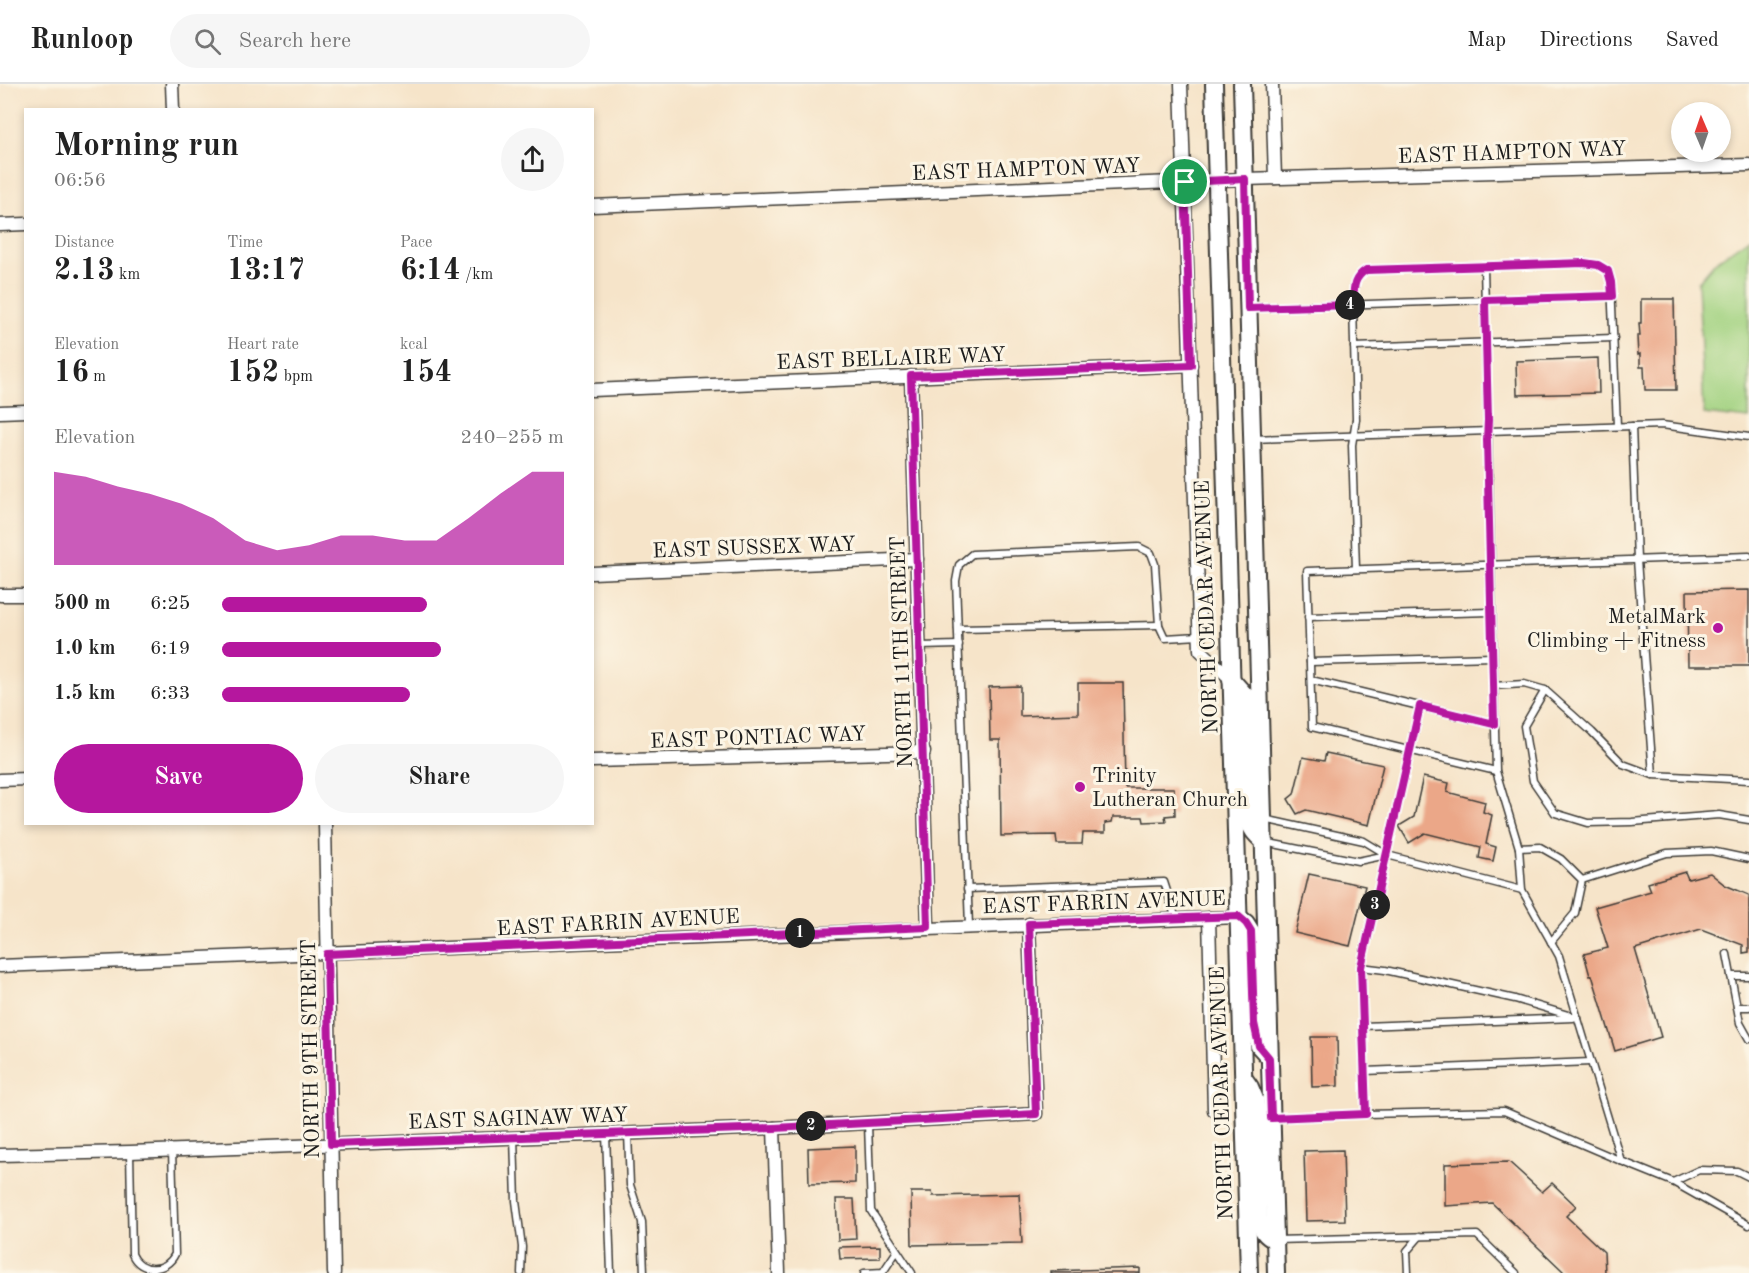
<!DOCTYPE html>
<html lang="en">
<head>
<meta charset="utf-8">
<style>
  :root { --surface:#fff; --page:#f6f6f6; --text:#222; --muted:#767676; --line:#e0e0e0; --accent:#b5179e }
  body { margin:0; font-family:"Old Standard TT",serif; background:var(--page); color:var(--text); height:100vh; display:flex; flex-direction:column; font-size:22px; white-space:nowrap }
  * { box-sizing:border-box; margin:0 }
  p { font-size:20px; color:var(--muted) }
  .icon { flex:none; width:33px; height:33px; fill:none; stroke:currentColor; stroke-width:2; stroke-linecap:round; stroke-linejoin:round }
  .map { position:relative; flex:1; overflow:hidden }
  .sheet { position:absolute; left:24px; top:24px; width:570px; height:717px; display:flex; flex-direction:column; background:var(--surface); border-radius:0px; box-shadow:0 3px 9px #0003 }
  .sheet>* { flex:none }
  .needle { width:39px; rotate:358deg }
  .buttons { position:absolute; left:1671px; top:18px; display:grid; gap:12px }
  .buttons a { display:grid; place-items:center; width:60px; height:60px; border-radius:50%; background:var(--surface); box-shadow:0 3px 9px #0003; font-size:30px }
  .pin { position:absolute; display:grid; place-items:center; width:51px; height:51px; color:#fff; margin:-26px; border:3px solid #fff; border-radius:50%; box-shadow:0 2px 6px #0007 }
  .km { position:absolute; width:30px; height:30px; margin:-15px; border-radius:50%; background:#222; color:#fff; font-size:16px; line-height:30px; text-align:center }
  .round { display:grid; place-items:center; flex:none; width:63px; height:63px; border-radius:32px; background:var(--page) }
  .headline { display:flex; align-items:center; justify-content:space-between; height:102px; padding:0 30px }
  h1 { font-size:33px; font-weight:600; line-height:45px }
  .metrics { display:grid; grid-template-columns:repeat(3,1fr); gap:9px; height:102px; padding:6px 30px }
  .metrics div { display:grid; align-content:center }
  .metrics b { font-size:30px; font-weight:600 }
  .metrics small { font-size:16px; font-weight:400 }
  .metrics p { font-size:16px }
  .chart { height:168px; padding:12px 30px }
  .chart p { display:flex; justify-content:space-between }
  .chart svg { width:100%; height:108px; margin-top:6px; fill:var(--accent); opacity:.7 }
  .button { display:flex; gap:12px; margin-top:auto; padding:12px 30px }
  .button a { flex:1; height:69px; border-radius:36px; background:var(--accent); color:#fff; font-size:24px; font-weight:600; line-height:69px; text-align:center }
  .button a+a { background:var(--page); color:var(--text) }
  ul { padding:0 30px; list-style:none; font-size:20px }
  li { display:grid; grid-template-columns:96px 72px 1fr; align-items:center; height:45px }
  li i { height:15px; border-radius:8px; background:var(--accent) }
  header { display:flex; align-items:center; gap:36px; box-sizing:border-box; height:84px; padding:0 30px; background:var(--surface); border-bottom:2px solid var(--line) }
  header strong { font-size:28px }
  nav { display:flex; gap:33px; margin-inline-start:auto; font-size:21px }
  .search { width:420px; height:54px; background:var(--page); display:flex; align-items:center; gap:15px; box-sizing:border-box; padding:0 21px; border-radius:33px; color:var(--muted); font-size:22px }
  .map>svg:first-child { display:block }
</style>
</head>
<body>
<header>
<strong>Runloop</strong>
<div class="search"><svg class="icon" aria-label="search" viewBox="0 0 24 24"><circle cx="10" cy="10" r="6"/><path d="M15 15l6 6"/></svg>Search here</div>
<nav><a>Map</a><a>Directions</a><a>Saved</a></nav>
</header>
<div class="map">
<svg width="1749" height="1189" viewBox="0 0 1749 1189">
  <rect width="100%" height="100%" fill="#fcf5e5"/>
  <filter id="ink" filterUnits="userSpaceOnUse"><feTurbulence type="fractalNoise" baseFrequency=".0167" numOctaves="2"/><feDisplacementMap in="SourceGraphic" scale="12" xChannelSelector="R" yChannelSelector="G"/><feConvolveMatrix kernelMatrix="1 2 1 2 8 2 1 2 1" color-interpolation-filters="sRGB"/></filter>
  <filter id="wash" filterUnits="userSpaceOnUse"><feTurbulence type="fractalNoise" baseFrequency=".008" numOctaves="4" result="noise"/><feDisplacementMap in="SourceGraphic" scale="24" xChannelSelector="R" yChannelSelector="G"/><feGaussianBlur stdDeviation="1.35" result="paint"/><feColorMatrix in="noise" values="0 0 0 0 0 0 0 0 0 0 0 0 0 0 0 0 0 1.4 0 .05"/><feComposite in="paint" operator="in"/></filter>
  <g filter="url(#wash)">
    <rect width="100%" height="100%" fill="#f6e4c9"/>
    <polygon fill="#a1d280" stroke="#5e774e" stroke-width="1.5" points="1749,154 1749,335 1704,330 1698,198 1715,178"/>
    <g id="blocks">
      <g fill="#eba788">
        <polygon points="1641,215 1674,215 1676,306 1645,306 1644,283 1640,283 1640,270 1638,271 1637,252 1640,252 1639,239 1641,239"/>
        <polygon points="1598,274 1599,309 1517,311 1516,277"/>
        <polygon points="1749,506 1749,582 1688,582 1687,507"/>
        <polygon points="1078,599 1123,599 1125,704 1174,704 1175,731 1165,732 1166,737 1144,738 1143,733 1113,733 1112,738 1105,739 1105,749 1083,749 1082,760 1057,760 1056,751 1001,752 1000,656 990,656 989,603 1020,602 1020,632 1078,630"/>
        <polygon points="1326,669 1383,681 1369,741 1306,726 1297,730 1288,715 1294,710 1303,673 1324,677"/>
        <polygon points="1423,693 1449,699 1447,708 1485,718 1483,728 1492,731 1486,760 1496,763 1493,777 1479,774 1481,763 1425,749 1409,759 1399,742 1414,733"/>
        <polygon points="1685,788 1688,795 1710,789 1725,801 1749,811 1749,868 1743,869 1743,861 1701,845 1635,865 1661,953 1615,967 1592,891 1590,892 1584,870 1608,864 1595,823 1651,807 1648,799"/>
        <polygon points="1309,790 1365,802 1350,862 1295,849"/>
        <polygon points="1311,953 1337,953 1338,1002 1312,1003"/>
        <polygon points="855,1062 855,1099 809,1100 808,1064"/>
        <polygon points="1343,1066 1345,1136 1306,1137 1304,1067"/>
        <polygon points="1509,1078 1542,1108 1552,1099 1576,1122 1566,1132 1604,1168 1605,1189 1563,1189 1563,1187 1492,1119 1445,1122 1445,1080"/>
        <polygon points="911,1108 932,1108 933,1112 1019,1110 1022,1159 912,1161"/>
        <polygon points="836,1115 854,1115 856,1155 838,1156"/>
        <polygon points="880,1162 880,1174 840,1175 839,1163"/>
        <polygon points="1140,1184 1140,1189 1051,1189 1051,1187"/>
      </g>
    </g>
  </g>
  <g filter="url(#ink)">
    <use href="#blocks" fill-opacity="0" stroke="#3d3a36" stroke-width="1.5"/>
    <g fill="none" stroke-linecap="round" stroke-linejoin="round">
      <g stroke="#3d3a36" stroke-width="9">
        <g id="lane">
          <polyline points="1249,224 1612,212"/>
          <polyline points="1354,263 1614,254"/>
          <polyline points="1253,355 1662,341 1749,353"/>
          <path d="M 1356,485 L 1352,361 L 1356,335 L 1353,221 C 1354,205 1352,195 1366,186 L 1584,179 L 1598,181 L 1608,187 L 1611,198 L 1617,342"/>
          <polyline points="1308,533 1491,528"/>
          <polyline points="958,545 1159,541"/>
          <polyline points="920,562 959,561"/>
          <polyline points="1310,578 1493,573"/>
          <polyline points="1311,596 1494,640"/>
          <polyline points="1493,602 1524,600 1545,606 1592,648 1623,680 1653,691 1637,476 1632,342"/>
          <polyline points="1545,606 1524,642 1533,697 1555,729 1588,739 1632,738 1719,731 1749,736"/>
          <polyline points="1496,687 1312,643 1307,487 1749,472"/>
          <polyline points="1653,691 1749,696"/>
          <polyline points="1264,758 1358,777 1387,771 1364,757 1264,735"/>
          <polyline points="1519,764 1540,763 1561,775 1582,796"/>
          <polyline points="1387,771 1522,806"/>
          <polyline points="967,805 1164,798 1176,835"/>
          <polyline points="969,842 956,497 959,481 972,470 1139,463 1151,469 1155,480 1159,541 1165,554 1199,552"/>
          <polyline points="1551,858 1575,829 1582,796 1667,769 1711,767 1749,775"/>
          <polyline points="1727,870 1740,939 1749,955"/>
          <polyline points="1361,883 1385,886 1515,915 1578,934"/>
          <polyline points="1731,892 1749,892"/>
          <polyline points="1737,923 1749,923"/>
          <polyline points="1363,942 1573,934"/>
          <polyline points="1365,987 1591,978"/>
          <polyline points="1366,1030 1361,883 1420,622"/>
          <polyline points="1274,1034 1366,1030 1504,1027 1621,1077 1559,872 1522,806 1519,764 1496,687 1484,182"/>
          <polyline points="868,1040 871,1127 912,1189"/>
          <polyline points="628,1049 630,1101 642,1138 644,1189"/>
          <polyline points="606,1050 611,1189"/>
          <polyline points="514,1053 516,1117 522,1163 521,1189"/>
          <path d="M 130,1068 L 132,1170 C 140,1189 166,1189 175,1170 L 172,1066"/>
          <polyline points="1621,1077 1673,1098 1749,1141"/>
          <polyline points="1673,1098 1699,1086 1737,1087 1749,1093"/>
          <polyline points="1275,1156 1477,1151 1516,1189"/>
          <polyline points="864,1189 883,1188 897,1167"/>
          <polyline points="1408,1189 1407,1167 1420,1152"/>
        </g>
      </g>
      <g stroke="#3d3a36" stroke-width="15">
        <g id="street">
          <polyline points="172,0 173,26"/>
          <polyline points="1181,0 1200,566 1231,595"/>
          <polyline points="1272,0 1275,94"/>
          <polyline points="592,122 1245,95 1749,81"/>
          <polyline points="0,141 26,140"/>
          <polyline points="911,292 928,843"/>
          <polyline points="592,306 1191,281"/>
          <polyline points="0,328 26,327"/>
          <polyline points="592,489 917,475"/>
          <polyline points="0,511 26,511"/>
          <polyline points="592,677 924,668"/>
          <polyline points="0,696 26,695"/>
          <polyline points="325,740 334,1189"/>
          <polyline points="1209,834 1214,1026"/>
          <path d="M 0,882 C 413,867 825,847 1238,833"/>
          <polyline points="774,1044 779,1189"/>
          <polyline points="0,1071 130,1068 774,1044 1036,1030 1029,840"/>
        </g>
      </g>
      <g stroke="#3d3a36" stroke-width="20">
        <g id="secondary">
          <polyline points="1214,0 1249,1189"/>
          <polyline points="1242,0 1276,1189"/>
          <path d="M 1231,595 L 1246,612 L 1249,734 C 1250,745 1255,750 1264,758"/>
          <polyline points="1238,833 1246,839 1251,847 1254,939 1259,962 1269,973"/>
          <path d="M 1245,996 L 1250,1003 L 1255,1015 L 1258,1037 L 1259,1136 C 1262,1146 1265,1152 1275,1156"/>
        </g>
      </g>
      <use href="#lane" stroke="#fff" stroke-width="6"/>
      <use href="#street" stroke="#fff" stroke-width="12"/>
      <use href="#secondary" stroke="#fff" stroke-width="16"/>
    </g>
  </g>
  <g fill="none" stroke-linecap="round" stroke-linejoin="round" filter="url(#ink)">
    <g stroke="#fff" stroke-width="12">
      <path id="route" d="M 1245,95 L 1248,224 L 1353,221 C 1354,205 1352,195 1366,186 L 1584,179 L 1598,181 L 1608,187 L 1611,198 L 1612,212 L 1485,216 L 1488,336 L 1487,356 L 1494,640 L 1420,622 L 1361,883 L 1366,1030 L 1271,1034 L 1269,974 L 1259,962 L 1254,939 L 1251,847 L 1246,839 L 1238,832 L 1029,840 L 1036,1030 L 774,1044 L 331,1060 L 327,870 L 928,843 L 911,292 L 1191,281 L 1185,98 Z"/>
    </g>
    <use href="#route" stroke="#b5179e" stroke-width="8"/>
  </g>
  <g fill="#b5179e" stroke="#fcf5e5" stroke-width="2">
    <circle cx="1718" cy="544" r="6"/>
    <circle cx="1080" cy="703" r="6"/>
  </g>
  <g text-anchor="middle" stroke-width="6" stroke-linejoin="round" paint-order="stroke">
    <g font-size="21" fill="#1c1c1c" stroke="#fcf5e5">
      <text transform="translate(1512 68) rotate(-2)" y="7">EAST HAMPTON WAY</text>
      <text transform="translate(1026 85) rotate(-2)" y="7">EAST HAMPTON WAY</text>
      <text transform="translate(891 274) rotate(-2)" y="7">EAST BELLAIRE WAY</text>
      <text transform="translate(754 463) rotate(-2)" y="7">EAST SUSSEX WAY</text>
      <text transform="translate(1206 523) rotate(-92)" y="7">NORTH CEDAR AVENUE</text>
      <text transform="translate(901 568) rotate(-92)" y="7">NORTH 11TH STREET</text>
      <text transform="translate(758 653) rotate(-2)" y="7">EAST PONTIAC WAY</text>
      <text transform="translate(1104 818) rotate(-2)" y="7">EAST FARRIN AVENUE</text>
      <text transform="translate(618 838) rotate(-3)" y="7">EAST FARRIN AVENUE</text>
      <text transform="translate(310 965) rotate(-91)" y="7">NORTH 9TH STREET</text>
      <text transform="translate(1221 1009) rotate(-92)" y="7">NORTH CEDAR AVENUE</text>
      <text transform="translate(518 1034) rotate(-2)" y="7">EAST SAGINAW WAY</text>
    </g>
    <g font-size="21" fill="#1c1c1c" stroke="#fcf5e5" text-anchor="end">
      <text x="1706" y="539">MetalMark<tspan x="1706" dy="24">Climbing + Fitness</tspan></text>
      <text x="1092" y="698" text-anchor="start">Trinity<tspan x="1092" dy="24">Lutheran Church</tspan></text>
    </g>
  </g>
</svg>
<div class="buttons">
<a><svg class="needle" viewBox="-14 -14 28 28"><path d="M0-13l5 13h-10z" fill="#e53935"/><path d="M0 13l5-13h-10z" fill="#767676"/></svg></a>
</div>
<div class="pin" style="left:1185px;top:98px;background:#1e9e55"><svg class="icon" aria-label="arrive" viewBox="0 0 24 24"><path d="M6 21V4h12l-3 4 3 4H6"/></svg></div>
<b class="km" style="left:800px;top:849px">1</b>
<b class="km" style="left:811px;top:1042px">2</b>
<b class="km" style="left:1375px;top:821px">3</b>
<b class="km" style="left:1350px;top:221px">4</b>
<section class="sheet">
<div class="headline"><div><h1>Morning run</h1><p>06:56</p></div><a class="round"><svg class="icon" aria-label="share" viewBox="0 0 24 24"><path d="M12 15V3M7 8l5-5 5 5M5 13v7h14v-7"/></svg></a></div>
<div class="metrics">
<div><p>Distance</p><b>2.13<small> km</small></b></div>
<div><p>Time</p><b>13:17</b></div>
<div><p>Pace</p><b>6:14<small> /km</small></b></div>
</div>
<div class="metrics">
<div><p>Elevation</p><b>16<small> m</small></b></div>
<div><p>Heart rate</p><b>152<small> bpm</small></b></div>
<div><p>kcal</p><b>154</b></div>
</div>
<div class="chart"><p><span>Elevation</span>240–255 m</p>
<svg viewBox="0 0 160 44" preserveAspectRatio="none"><path d="M0 44V6L10 8L20 12L30 15L40 19L50 25L60 34L70 38L80 36L90 32L100 32L110 34L120 34L130 25L140 15L150 6L160 6V44z"/></svg>
</div>
<ul>
<li><b>500 m</b>6:25<i style="width:60%"></i></li>
<li><b>1.0 km</b>6:19<i style="width:64%"></i></li>
<li><b>1.5 km</b>6:33<i style="width:55%"></i></li>
</ul>
<div class="button"><a>Save</a><a>Share</a></div>
</section>
</div>
</body>
</html>
